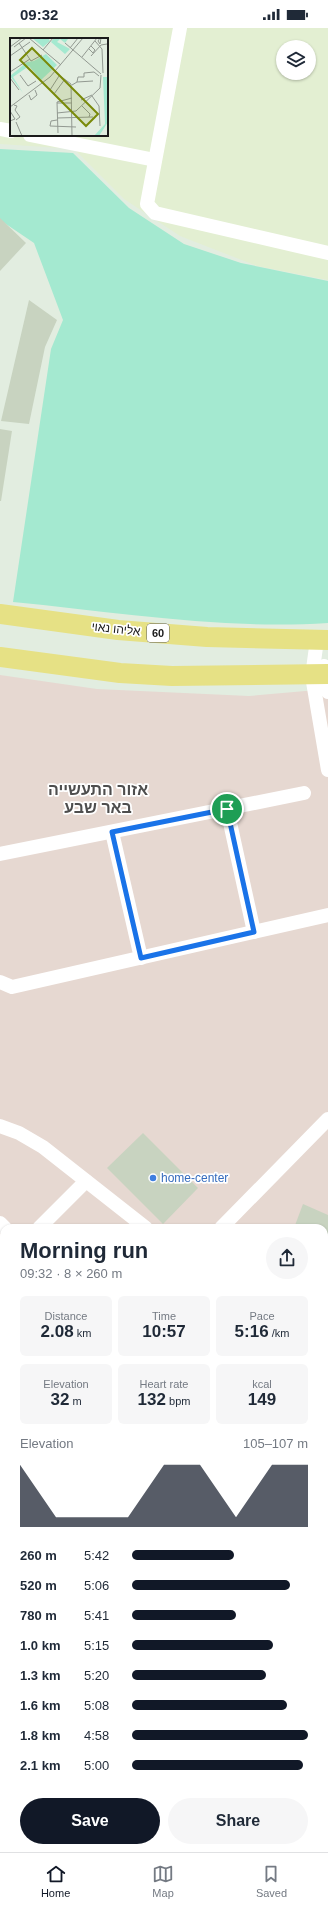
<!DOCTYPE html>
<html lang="en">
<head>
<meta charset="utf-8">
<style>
  :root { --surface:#fff; --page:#f6f6f7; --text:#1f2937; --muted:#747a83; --line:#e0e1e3; --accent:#111827 }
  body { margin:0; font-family:Arial,Heebo,sans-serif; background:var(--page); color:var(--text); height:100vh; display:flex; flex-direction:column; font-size:15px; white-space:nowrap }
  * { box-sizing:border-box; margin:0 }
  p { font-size:13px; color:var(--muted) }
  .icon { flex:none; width:22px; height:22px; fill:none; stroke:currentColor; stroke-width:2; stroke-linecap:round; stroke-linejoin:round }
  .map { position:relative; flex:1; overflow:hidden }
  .details { position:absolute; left:0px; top:1196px; width:328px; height:628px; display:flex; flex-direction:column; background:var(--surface); border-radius:12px 12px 0 0; box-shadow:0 1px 3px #0004 }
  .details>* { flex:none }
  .fabs { position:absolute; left:276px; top:12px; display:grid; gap:8px }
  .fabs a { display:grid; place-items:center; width:40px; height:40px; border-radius:50%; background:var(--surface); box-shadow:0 1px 3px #0004; font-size:20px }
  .pin { position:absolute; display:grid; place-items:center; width:34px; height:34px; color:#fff; margin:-17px; border:2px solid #fff; border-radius:50%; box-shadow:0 1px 4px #0007 }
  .round { display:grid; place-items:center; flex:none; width:42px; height:42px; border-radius:21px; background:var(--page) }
  .overview { display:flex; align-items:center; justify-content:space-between; height:68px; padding:0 20px }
  h1 { font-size:22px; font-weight:700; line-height:30px }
  .stats { display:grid; grid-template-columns:repeat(3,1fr); gap:6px; height:68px; padding:4px 20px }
  .stats div { display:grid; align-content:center; border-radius:6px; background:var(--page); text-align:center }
  .stats b { font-size:17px; font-weight:700 }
  .stats small { font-size:11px; font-weight:400 }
  .stats p { font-size:11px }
  .chart { height:112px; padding:8px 20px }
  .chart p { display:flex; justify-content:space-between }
  .chart svg { width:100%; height:72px; margin-top:4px; fill:var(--accent); opacity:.7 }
  .action { display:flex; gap:8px; margin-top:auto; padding:8px 20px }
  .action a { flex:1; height:46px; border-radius:24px; background:var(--accent); color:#fff; font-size:16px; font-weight:700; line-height:46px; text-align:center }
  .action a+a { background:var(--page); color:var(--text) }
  ul { padding:0 20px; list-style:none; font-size:13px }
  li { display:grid; grid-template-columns:64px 48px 1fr; align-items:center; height:30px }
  li i { height:10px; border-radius:5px; background:var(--accent) }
  .status { display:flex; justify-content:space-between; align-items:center; height:28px; padding:0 20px; background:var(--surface); direction:ltr }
  .status svg { height:11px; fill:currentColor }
  .menu { display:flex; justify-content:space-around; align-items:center; height:56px; border-top:1px solid var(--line); background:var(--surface); font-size:11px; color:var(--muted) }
  .menu a { display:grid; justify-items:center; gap:2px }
  .menu .active { color:var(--accent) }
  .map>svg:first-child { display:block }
</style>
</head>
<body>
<div class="status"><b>09:32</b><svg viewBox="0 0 49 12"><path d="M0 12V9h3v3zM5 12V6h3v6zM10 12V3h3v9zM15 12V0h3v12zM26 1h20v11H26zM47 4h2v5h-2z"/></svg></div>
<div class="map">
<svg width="328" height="1824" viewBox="0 0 328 1824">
  <rect width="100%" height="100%" fill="#e2ede0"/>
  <path fill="#e6d8d1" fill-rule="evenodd" d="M 0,647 L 97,661 L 249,668 L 328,661 L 328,1824 L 0,1824 ZM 4,1200 L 324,1200 L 324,1820 L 4,1820 Z"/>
  <path fill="#e3efd2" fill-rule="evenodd" d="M 0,0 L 328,0 L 328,252 L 257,238 L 180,208 L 124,171 L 74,121 L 0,116 ZM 11,11 L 107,11 L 107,107 L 11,107 ZM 283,19 L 309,19 L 309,45 L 283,45 Z"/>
  <path fill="#a4e9d0" d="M 0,121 L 73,125 L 129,180 L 184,216 L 241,235 L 328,253 L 328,595 C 223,602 117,584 13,574 L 51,321 L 63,292 L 34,215 L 0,192 Z"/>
  <g fill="#c8d3c0">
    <polygon points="0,190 26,215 0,243"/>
    <polygon points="29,272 57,292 45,319 29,396 1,393"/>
    <polygon points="0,401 12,403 1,473 0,473"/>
    <polygon points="143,1105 198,1160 163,1196 107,1140"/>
    <polygon points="303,1176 328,1187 328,1259 324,1269 324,1200 294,1200"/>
    <polygon points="324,1416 328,1417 324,1431"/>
    <polygon points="328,1431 328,1452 324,1450 324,1440"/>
    <polygon points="4,1466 4,1507 0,1504 0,1472"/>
    <rect x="324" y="1497" width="4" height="29"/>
    <polygon points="324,1585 328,1585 328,1616 324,1615"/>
    <polygon points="4,1643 4,1666 0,1662 0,1647"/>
    <polygon points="0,1702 4,1706 4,1737 0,1733"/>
    <polygon points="324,1736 328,1737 328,1763 324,1763"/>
    <polygon points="0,1748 4,1752 4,1782 0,1778"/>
    <polygon points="324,1814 328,1818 328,1824 280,1824 276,1820 324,1820"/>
  </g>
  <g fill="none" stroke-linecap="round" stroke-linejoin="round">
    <g stroke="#fff" stroke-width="14">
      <polyline points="180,0 147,176 155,185 328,225"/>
      <polyline points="0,101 11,103"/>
      <polyline points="30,107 155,132"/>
      <polyline points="317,612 312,648 328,742"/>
      <polyline points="324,638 328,664"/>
      <polyline points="227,781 254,904"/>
      <polyline points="112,804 141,930"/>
      <polyline points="0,826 304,765"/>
      <polyline points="0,954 12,959 328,887"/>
      <polyline points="0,1098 19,1105 43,1119 146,1200"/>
      <polyline points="0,1195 5,1200"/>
      <polyline points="39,1200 86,1153"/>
      <polyline points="221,1200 328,1091"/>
      <polyline points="324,1400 328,1401"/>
      <polyline points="0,1425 4,1421"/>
      <polyline points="0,1434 4,1437"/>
      <polyline points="324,1479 328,1479"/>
      <polyline points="0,1580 4,1584"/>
      <polyline points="324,1722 328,1723"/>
    </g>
    <g stroke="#e6e185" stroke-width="20">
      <polyline points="0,586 118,602 207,609 328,612"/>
      <polyline points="0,629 120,645 172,648 328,646"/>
    </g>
  </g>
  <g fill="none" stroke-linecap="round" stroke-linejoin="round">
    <g stroke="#fff" stroke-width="8">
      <polygon id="route" points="227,781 254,904 141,930 112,804"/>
    </g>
    <use href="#route" stroke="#1a73e8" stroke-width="5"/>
  </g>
  <circle fill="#3f7fe0" stroke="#fff" stroke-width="1.5" cx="153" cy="1150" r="4"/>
  <g text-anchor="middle" stroke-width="3.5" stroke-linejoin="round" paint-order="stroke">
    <rect fill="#fff" stroke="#5f5f5f" stroke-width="1" x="147" y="596" width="22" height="18" rx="3"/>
    <g font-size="11" font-weight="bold" fill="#1b1b1b">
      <text x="158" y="609">60</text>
    </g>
    <g font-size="12" fill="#1b1b1b" stroke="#fff">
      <text transform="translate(116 601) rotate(6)" y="4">אליהו נאוי</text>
    </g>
    <g font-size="12" fill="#366cbe" stroke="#fff" text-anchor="start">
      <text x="161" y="1154">home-center</text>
    </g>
    <g font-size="16" font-weight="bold" fill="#4e4e4e" stroke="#fff">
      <text x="98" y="767">אזור התעשייה<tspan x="98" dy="18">באר שבע</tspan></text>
    </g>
  </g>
  <g transform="translate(10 10)">
    <rect width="98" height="98" fill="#e2ede0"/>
    <path d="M 22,0 L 38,0 L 40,3 L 33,9 ZM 44,0 L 56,0 L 58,1 L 55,5 L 50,1 L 47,4 L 60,11 L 55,16 L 41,4 ZM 36,16 L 47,27 L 31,42 L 19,28 L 3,39 L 13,55 L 0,38 L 17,24 L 24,23 ZM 93,39 L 98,39 L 98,84 L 89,98 L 84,98 L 95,86 Z" fill="#a4e9d0"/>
    <path fill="none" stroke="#929991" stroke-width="1" d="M 19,0 L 51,27M 90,0 L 88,3 L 90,6 L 91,0M 85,3 L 92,11 L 93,35M 9,5 L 21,23 L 32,17M 55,5 L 91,36M 0,9 L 12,0M 4,9 L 16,0M 60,10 L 68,0M 79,11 L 83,15 L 85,12 L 81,8M 33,12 L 43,0M 0,18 L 20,4M 81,18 L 91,7 L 97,6M 72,19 L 87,0M 0,34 L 20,21M 45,34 L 61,46 L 62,98M 10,37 L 18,48 L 26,43M 49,38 L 40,52 L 44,56 L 55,41M 0,40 L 9,52M 67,44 L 83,43M 62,47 L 67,44 L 68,39 L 74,39 L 74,35 L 84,34 L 89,38M 19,57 L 21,62 L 27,57 L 25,52M 82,58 L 89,68 L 90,88M 71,62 L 82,57M 47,65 L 62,65M 4,67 L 7,68 L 5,72 L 10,79 L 6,82M 72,68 L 80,76 L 79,79M 0,69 L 40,39 L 73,0M 0,73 L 5,81 L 0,83M 47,75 L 66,73 L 90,50 L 91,37M 47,80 L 83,79M 47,82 L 41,83 L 40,88 L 66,89M 6,84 L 12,98M 48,95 L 47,64 L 62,60"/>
    <path fill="#798a09" fill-opacity="0.15" stroke="#798a09" stroke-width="2" d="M 22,10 L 88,76 L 76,88 L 10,22 Z"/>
    <rect width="98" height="98" fill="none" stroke="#1b1b1b" stroke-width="2"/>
  </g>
</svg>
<div class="fabs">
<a><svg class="icon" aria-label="layers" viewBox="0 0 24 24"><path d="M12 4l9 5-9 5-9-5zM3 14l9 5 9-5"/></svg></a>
</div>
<div class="pin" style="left:227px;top:781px;background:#1e9e55"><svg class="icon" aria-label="arrive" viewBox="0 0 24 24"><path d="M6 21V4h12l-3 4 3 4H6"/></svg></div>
<section class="details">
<div class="overview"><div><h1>Morning run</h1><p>09:32 · 8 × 260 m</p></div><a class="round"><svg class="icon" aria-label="share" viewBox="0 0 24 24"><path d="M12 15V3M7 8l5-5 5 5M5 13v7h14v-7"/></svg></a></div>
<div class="stats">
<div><p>Distance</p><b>2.08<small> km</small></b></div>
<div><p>Time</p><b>10:57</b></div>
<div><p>Pace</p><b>5:16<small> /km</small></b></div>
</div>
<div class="stats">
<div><p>Elevation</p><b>32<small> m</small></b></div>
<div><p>Heart rate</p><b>132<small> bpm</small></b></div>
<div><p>kcal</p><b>149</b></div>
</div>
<div class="chart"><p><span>Elevation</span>105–107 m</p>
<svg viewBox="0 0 160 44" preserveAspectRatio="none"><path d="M0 44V6L10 22L20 38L30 38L40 38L50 38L60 38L70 22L80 6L90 6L100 6L110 22L120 38L130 22L140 6L150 6L160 6V44z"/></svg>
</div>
<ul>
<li><b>260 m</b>5:42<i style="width:58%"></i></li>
<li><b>520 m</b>5:06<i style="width:90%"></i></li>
<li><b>780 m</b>5:41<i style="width:59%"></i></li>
<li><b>1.0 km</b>5:15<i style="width:80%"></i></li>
<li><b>1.3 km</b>5:20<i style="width:76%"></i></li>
<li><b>1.6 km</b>5:08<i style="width:88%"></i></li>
<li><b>1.8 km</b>4:58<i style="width:100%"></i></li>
<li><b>2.1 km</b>5:00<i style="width:97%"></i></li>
</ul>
<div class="action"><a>Save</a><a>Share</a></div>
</section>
</div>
<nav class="menu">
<a class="active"><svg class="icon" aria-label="home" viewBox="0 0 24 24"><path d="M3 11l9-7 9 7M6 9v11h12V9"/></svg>Home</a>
<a><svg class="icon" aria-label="map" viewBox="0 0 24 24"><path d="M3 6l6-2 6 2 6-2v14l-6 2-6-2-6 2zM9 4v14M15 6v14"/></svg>Map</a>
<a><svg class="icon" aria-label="saved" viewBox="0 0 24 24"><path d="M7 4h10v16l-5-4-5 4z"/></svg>Saved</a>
</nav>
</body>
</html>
